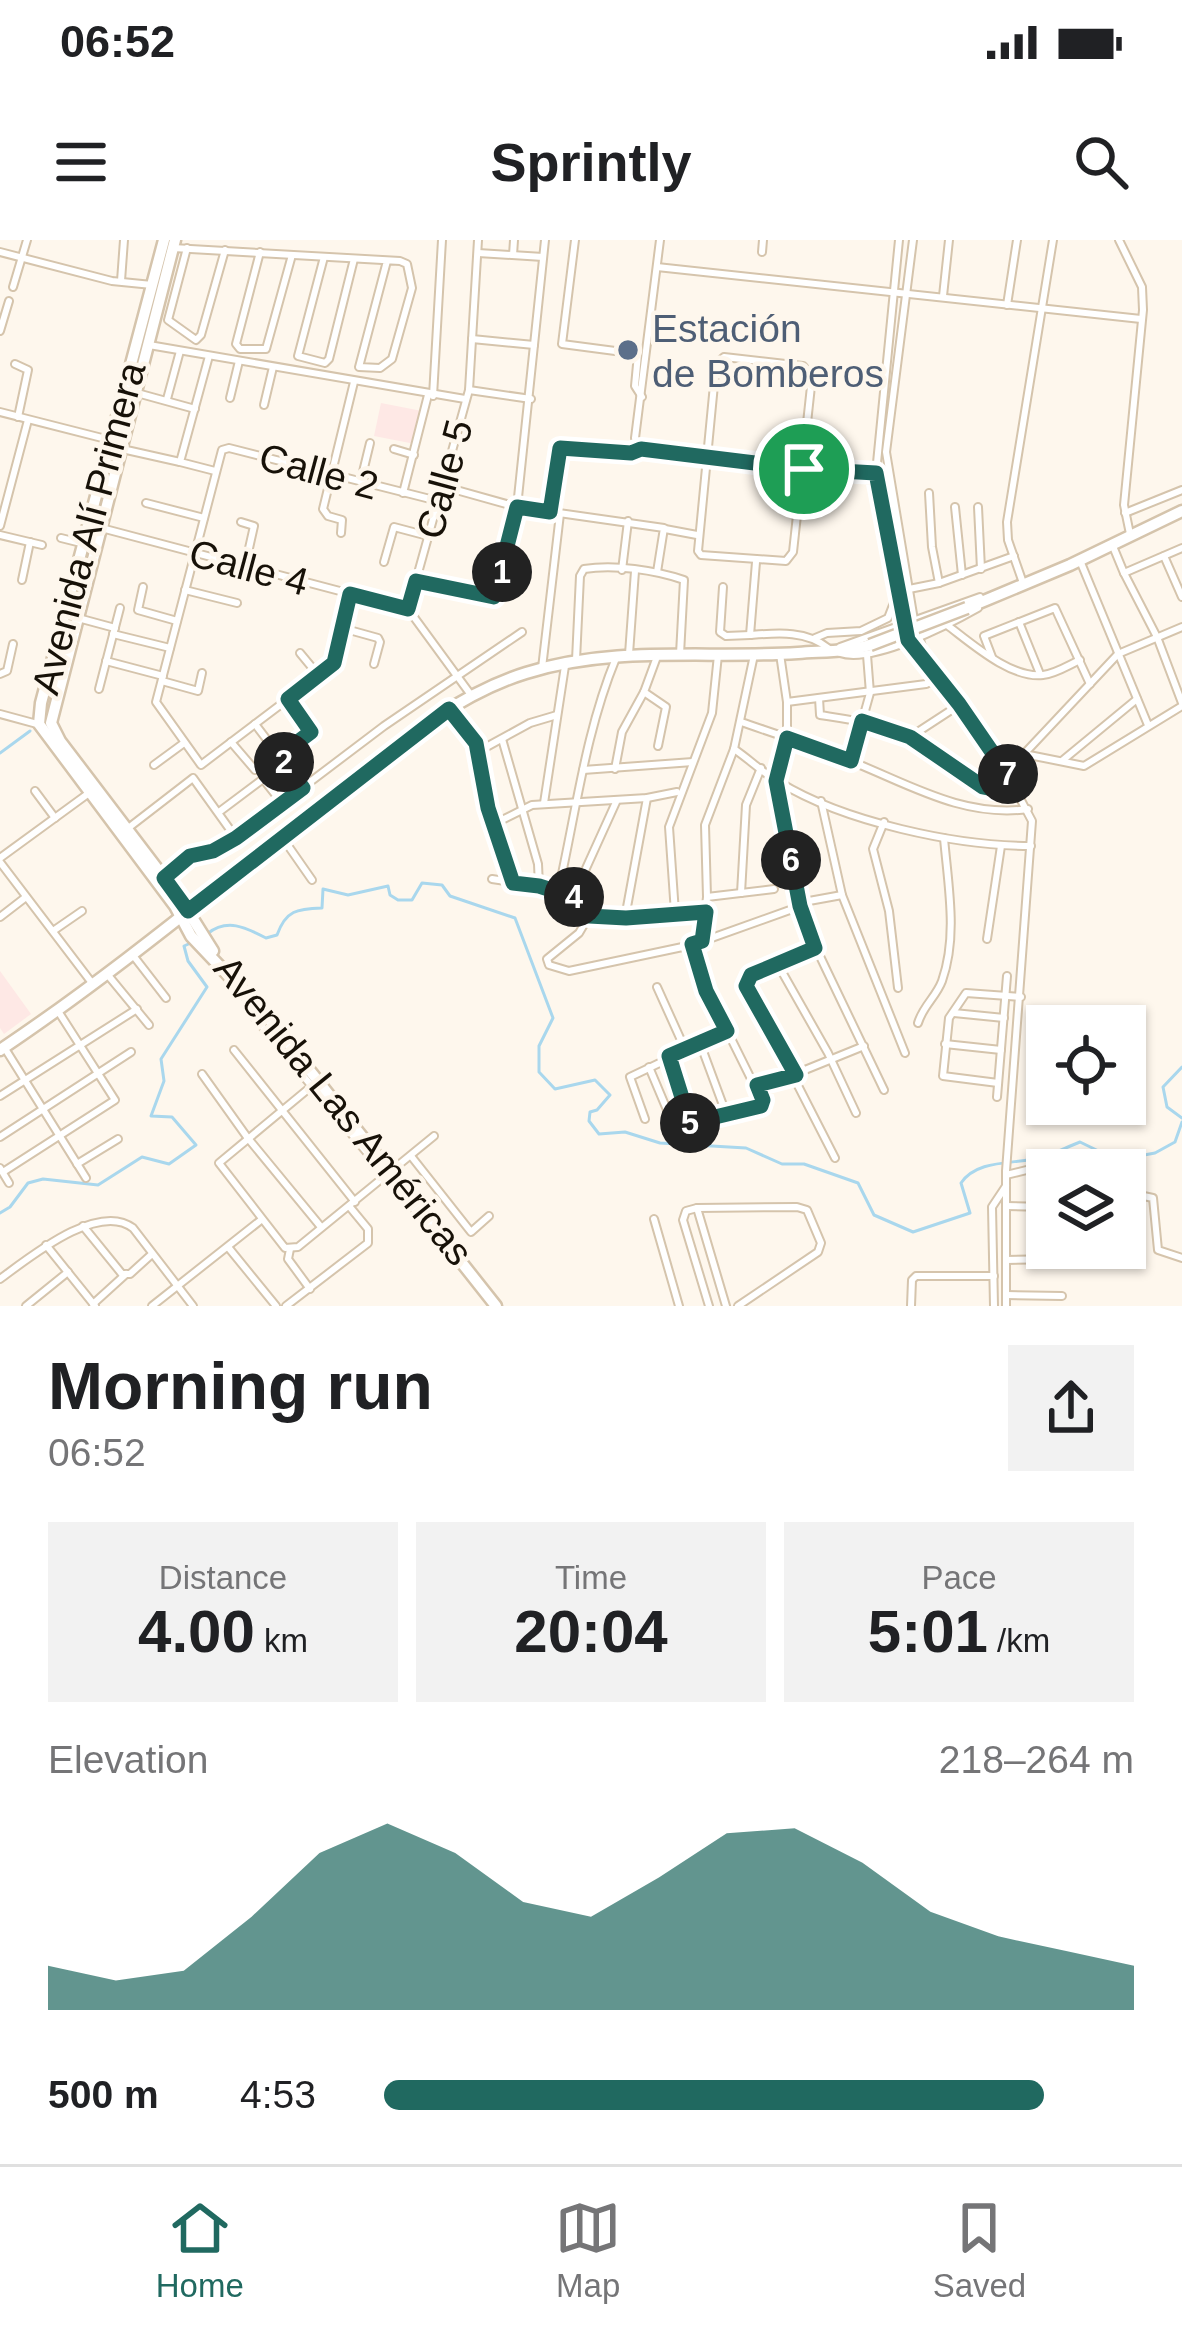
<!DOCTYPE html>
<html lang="en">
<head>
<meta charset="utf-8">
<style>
  :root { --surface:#fff; --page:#f2f2f2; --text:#202124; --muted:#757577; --line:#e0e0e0; --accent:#206960 }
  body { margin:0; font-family:Arial,sans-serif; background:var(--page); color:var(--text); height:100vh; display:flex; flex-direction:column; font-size:45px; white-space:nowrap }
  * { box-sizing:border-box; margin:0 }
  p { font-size:39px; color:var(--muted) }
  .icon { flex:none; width:66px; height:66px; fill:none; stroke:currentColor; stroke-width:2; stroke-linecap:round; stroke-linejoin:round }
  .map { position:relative; height:1066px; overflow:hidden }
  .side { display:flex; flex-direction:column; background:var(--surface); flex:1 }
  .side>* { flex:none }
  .controls { position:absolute; left:1026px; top:765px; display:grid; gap:24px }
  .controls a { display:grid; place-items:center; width:120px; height:120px; border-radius:0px; background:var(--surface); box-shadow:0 3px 9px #0004; font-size:60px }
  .pin { position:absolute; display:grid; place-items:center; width:102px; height:102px; color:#fff; margin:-51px; border:6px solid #fff; border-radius:50%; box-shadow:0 3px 12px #0007 }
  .km { position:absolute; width:60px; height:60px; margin:-30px; border-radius:50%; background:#222; color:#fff; font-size:33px; line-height:60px; text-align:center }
  .round { display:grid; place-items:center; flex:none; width:126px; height:126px; border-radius:0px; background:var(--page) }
  .overview { display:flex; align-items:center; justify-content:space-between; height:204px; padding:0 48px }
  h1 { font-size:66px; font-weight:700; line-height:90px }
  .metrics { display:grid; grid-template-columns:repeat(3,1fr); gap:18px; height:204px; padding:12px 48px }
  .metrics div { display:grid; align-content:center; border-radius:0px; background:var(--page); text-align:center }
  .metrics b { font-size:60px; font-weight:700 }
  .metrics small { font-size:33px; font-weight:400 }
  .metrics p { font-size:33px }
  .chart { height:336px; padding:24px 48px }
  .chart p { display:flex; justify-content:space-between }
  .chart svg { width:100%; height:216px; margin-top:12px; fill:var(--accent); opacity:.7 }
  ul { padding:0 48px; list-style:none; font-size:39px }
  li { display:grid; grid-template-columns:192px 144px 1fr; align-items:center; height:90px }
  li i { height:30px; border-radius:15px; background:var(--accent) }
  .status { display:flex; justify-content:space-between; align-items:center; height:84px; padding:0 60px; background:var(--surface); direction:ltr }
  .status svg { height:33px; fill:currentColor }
  header { display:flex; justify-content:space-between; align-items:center; height:156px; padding:0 48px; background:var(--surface); font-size:54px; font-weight:700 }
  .menu { display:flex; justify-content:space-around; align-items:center; height:168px; border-top:3px solid var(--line); background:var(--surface); font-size:33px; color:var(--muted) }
  .menu a { display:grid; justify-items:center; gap:6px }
  .menu .on { color:var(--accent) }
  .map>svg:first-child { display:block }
</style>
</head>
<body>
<div class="status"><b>06:52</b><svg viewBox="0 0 49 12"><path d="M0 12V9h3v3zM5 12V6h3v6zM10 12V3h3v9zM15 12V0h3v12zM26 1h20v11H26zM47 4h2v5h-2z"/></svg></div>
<header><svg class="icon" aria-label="menu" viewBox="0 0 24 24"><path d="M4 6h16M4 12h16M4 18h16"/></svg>Sprintly<svg class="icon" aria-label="search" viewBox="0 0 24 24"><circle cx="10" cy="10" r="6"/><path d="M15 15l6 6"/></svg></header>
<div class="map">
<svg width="1182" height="1066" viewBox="0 0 1182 1066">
  <rect width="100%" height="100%" fill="#fef7ed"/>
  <g fill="#fee8e5">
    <polygon points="381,163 422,171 415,204 374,196"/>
    <polygon points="0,731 31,774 4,794 0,788"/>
  </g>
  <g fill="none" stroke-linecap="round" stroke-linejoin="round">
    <g stroke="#a9d7ed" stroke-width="3">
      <polyline points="0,513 30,491"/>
      <path d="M 207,694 C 227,678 245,687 266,698 L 277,695 C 286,670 297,669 322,668 L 323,649 L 348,655 L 388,646 L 390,655 L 398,660 L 412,660 L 422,643 L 442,645 L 450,656 L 515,678 L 553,778 L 539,806 L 539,832 L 555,849 L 595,840 L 610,855 L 597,870 L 590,872 L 589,881 L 599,894 L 625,892 L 660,903 L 746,908 L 782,924 L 804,924 L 858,943 L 874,975 L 913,992 L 970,973 L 961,943 C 978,918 1016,925 1043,917 C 1055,913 1067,907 1080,902 L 1117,920 L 1155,913 L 1175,902 L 1182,882"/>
      <polyline points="1182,827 1163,847 1167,867 1182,878"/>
      <polyline points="0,973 10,967 28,943 43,939 98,945 142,917 169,924 196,905 172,877 151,876 164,841 161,819 207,747 188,721 184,706 193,702"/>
    </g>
    <g stroke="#d5c4ac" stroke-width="10">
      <g id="street">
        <polyline points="575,0 562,104 638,114 635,146 642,157"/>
        <polyline points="899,0 876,233 906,394 1004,528 1032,581 1006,931 1006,1066"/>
        <polyline points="913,0 886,212 914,380 926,420"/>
        <polyline points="1119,0 1142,47 1143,70 1124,265 1130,294"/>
        <polyline points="173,8 400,21 407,24 412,48 392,119 380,128 359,127 387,21"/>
        <polyline points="187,8 168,80 196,100 201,95 225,10"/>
        <polyline points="0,12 112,41 152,45"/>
        <polyline points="260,12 236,104 240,109 266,109 292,15"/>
        <polyline points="762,12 763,0"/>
        <polyline points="478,13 543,17"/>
        <polyline points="513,15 514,0"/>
        <polyline points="324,17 298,116 325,123 329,119 354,19"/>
        <polyline points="657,27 1141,79"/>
        <polyline points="121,41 124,0"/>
        <polyline points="13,47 27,0"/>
        <polyline points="943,56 949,0"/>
        <polyline points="1007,65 1017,0"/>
        <polyline points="0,91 9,61"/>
        <polyline points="472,99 534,105"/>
        <polyline points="149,105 465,159"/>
        <polyline points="209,116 180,222 215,231"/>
        <polygon points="724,117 803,126 812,137 793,312 786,321 701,315 698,311 716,124"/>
        <polyline points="15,124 28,130 18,177"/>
        <polyline points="469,150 531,159"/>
        <polyline points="137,153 195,169"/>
        <polyline points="433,156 442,0"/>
        <polyline points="230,158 239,121"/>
        <polyline points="167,159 180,111"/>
        <polyline points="264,165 273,127"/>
        <polyline points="0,172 110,200"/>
        <polyline points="122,209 180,222"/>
        <polyline points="394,209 414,215"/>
        <polyline points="641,209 635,198 660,0"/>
        <polyline points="361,240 370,203"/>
        <polyline points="442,246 517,267 664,288 657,332"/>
        <polyline points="403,253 428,155"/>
        <polyline points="929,253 932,307 939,343"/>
        <polyline points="146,263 204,278"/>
        <polyline points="955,267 962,335"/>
        <polyline points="978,267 981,329"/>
        <polyline points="550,272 558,212 566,207 631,213 641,209 804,229 889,234"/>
        <polyline points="1125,273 1182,250"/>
        <polyline points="241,282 254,286 245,326"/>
        <polyline points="90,285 408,369"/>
        <polyline points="0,286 28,180"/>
        <polyline points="665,289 697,295"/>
        <polyline points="341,293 342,280 328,276 323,269 354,142"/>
        <polyline points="0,295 42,305"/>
        <polyline points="61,298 81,303"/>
        <polyline points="1112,304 1124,333"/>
        <polyline points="1182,308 1124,333 1157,397 1182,463"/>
        <polyline points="1164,316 1182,357"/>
        <polyline points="384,322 394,287 428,296"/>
        <path d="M 756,322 L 750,395 C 777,393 806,390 828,408"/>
        <polyline points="1081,323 1148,485"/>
        <polyline points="622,330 628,281"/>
        <polyline points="22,340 30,302"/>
        <polyline points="416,341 494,357 517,267 545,0"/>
        <polyline points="1023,343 1008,300 1007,282 1053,0"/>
        <polyline points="143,347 138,370 177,381"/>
        <polyline points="723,347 720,392 726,396 750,395"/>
        <polyline points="909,349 939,343 1014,316"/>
        <polyline points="185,350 237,363"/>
        <polyline points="350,354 329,428 201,525 156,462 222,210 229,208 438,261"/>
        <polyline points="408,369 469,150 478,0"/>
        <polyline points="408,369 471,455"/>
        <polyline points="78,378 115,388"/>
        <polyline points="1019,382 1040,434"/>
        <path d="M 947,385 C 971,403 1011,439 1043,435 C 1055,434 1069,425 1080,420"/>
        <polyline points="342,388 378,398 380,402 374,424"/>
        <polyline points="113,394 170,408"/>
        <polyline points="815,398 827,393 861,391 888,378 897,355"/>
        <polyline points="840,407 980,357"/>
        <polyline points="300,413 319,436"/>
        <path d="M 840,413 C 872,424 948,385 978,368"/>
        <polyline points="629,414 635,331"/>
        <polyline points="780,414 787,462 787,498 776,541 801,666 816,708 884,850"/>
        <polyline points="992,417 984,396 1055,368 1090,444"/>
        <path d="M 576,420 L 580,336 L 584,329 C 614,324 655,330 684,340 L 680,414"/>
        <polyline points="106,421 163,436"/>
        <polyline points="542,428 560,274"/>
        <polyline points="0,434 7,431 13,404"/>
        <polyline points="162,441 198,451 202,433"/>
        <polyline points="99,449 120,368"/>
        <path d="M 819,458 L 820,475 C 852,480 886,484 914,500 C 943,515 966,542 998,550 L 1012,541"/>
        <polyline points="787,462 926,444 937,438"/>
        <polyline points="449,469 476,503 488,569 513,643"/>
        <polyline points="0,474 37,484"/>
        <path d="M 741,482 C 776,494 813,506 848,520 C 907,543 962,578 1028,569"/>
        <polyline points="255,484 303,547"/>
        <polyline points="910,497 959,465"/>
        <polyline points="502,499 538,624 539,646"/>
        <polyline points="231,502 255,530"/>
        <polyline points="658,506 666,467 644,452 658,414"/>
        <path d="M 734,509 C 749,519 763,533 779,542 C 844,582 956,606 1031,606"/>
        <polyline points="479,511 530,483 557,475"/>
        <polyline points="1024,514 1084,526 1182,466"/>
        <polyline points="279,516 311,492 288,459"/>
        <polyline points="1063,520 1137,459"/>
        <polyline points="851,521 870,453 867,415"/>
        <polyline points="154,525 184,503"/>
        <polyline points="1004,528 1024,514 1118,414 1182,387"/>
        <polyline points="615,529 622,492 644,452"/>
        <polyline points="583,530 693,522"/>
        <polyline points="35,551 55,578"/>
        <polyline points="821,561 842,655 905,813"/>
        <polyline points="544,563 565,426"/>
        <polyline points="219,572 263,539 282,563"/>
        <polyline points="884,582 873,609 889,671 898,748"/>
        <polyline points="494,584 532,565 647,558 677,552"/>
        <polyline points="127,589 193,538 236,598"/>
        <polyline points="282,597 312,640"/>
        <polyline points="0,618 89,553"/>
        <polyline points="0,622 92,743"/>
        <polyline points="164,638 190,616 213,611 236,598 384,486 522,392"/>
        <polyline points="492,639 539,646 583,660 589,676 625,678 706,672"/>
        <path d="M 558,652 C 576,573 585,493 616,418"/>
        <polyline points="741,653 746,565 761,528"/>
        <polyline points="573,657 617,560"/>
        <polyline points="707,657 774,649"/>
        <polyline points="809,661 842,655"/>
        <polyline points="675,673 669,587 712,473 718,415"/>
        <polyline points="589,676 579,693 547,719 549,725 569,731 692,705 801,666"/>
        <polyline points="0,677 26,657"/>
        <polyline points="625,678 647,558"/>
        <polyline points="53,691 82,671"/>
        <polyline points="987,699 1001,606"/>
        <polyline points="702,702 707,657 705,585 734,509 754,415"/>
        <polyline points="816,708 751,735 747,746 835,918"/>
        <polyline points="132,714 166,758"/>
        <polyline points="777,723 828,813 856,873"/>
        <polyline points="107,734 149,785"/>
        <polyline points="657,747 685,809"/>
        <polyline points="954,773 1004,778"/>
        <polyline points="255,778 448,1010"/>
        <path d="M 918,783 C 923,766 936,757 942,741 C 958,696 948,645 944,598"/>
        <polyline points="700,803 727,876"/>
        <polyline points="945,804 1001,810"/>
        <polyline points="4,807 86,938"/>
        <polyline points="234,810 355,962"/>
        <polyline points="669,816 690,883 727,876 763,863 707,750 692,706"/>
        <polyline points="649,827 673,884 690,883"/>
        <polyline points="202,834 247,897 321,987"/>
        <polyline points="998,843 943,836 949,778 966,753 1021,757"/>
        <polyline points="313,845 219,923 285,1008 298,1007 434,896"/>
        <polyline points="757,845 795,834 864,806"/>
        <polyline points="0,856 137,769"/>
        <polyline points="997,857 1007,736"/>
        <polyline points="645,879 630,837 727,791"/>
        <polyline points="0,897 131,812"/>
        <polyline points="411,916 471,992 489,976"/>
        <polyline points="77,924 118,899"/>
        <polyline points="0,928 9,943"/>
        <polyline points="3,932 115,860 58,771"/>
        <polyline points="1006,935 1055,923 1086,930"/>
        <polyline points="1125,952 1153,958 1158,1010 1182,1018"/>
        <polyline points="1006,966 1047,967"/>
        <polyline points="697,968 686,971 683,980 709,1066"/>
        <polyline points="654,979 679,1066"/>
        <polyline points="83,986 122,1034 130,1034 152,1014"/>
        <polyline points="46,1005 95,1066"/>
        <polyline points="228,1007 276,1066"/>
        <polyline points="290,1009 288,1019 310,1049"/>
        <polyline points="1006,1020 1062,1019"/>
        <path d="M 0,1039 C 29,1018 98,961 133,988 L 193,1066"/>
        <polyline points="1006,1055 1062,1056"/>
        <polyline points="93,1064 126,1034"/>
        <polyline points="26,1066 68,1032"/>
        <polyline points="152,1066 261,980"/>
        <polyline points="286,1066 368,1003 368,989 349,966"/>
        <polyline points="726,1066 697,968 797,967 807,970 821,1003 818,1012 738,1066"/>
        <polyline points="911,1066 912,1040 916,1036 994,1036"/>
        <polyline points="994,1066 992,967 1006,946"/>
      </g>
    </g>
    <g stroke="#d5c4ac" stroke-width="15">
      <g id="secondary">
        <polyline points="164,0 41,463 39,484 175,666 191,696 265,774 496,1066"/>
        <polyline points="175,0 51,483 60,501 181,660 213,711"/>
        <polyline points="967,368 1070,325 1182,271"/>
        <path d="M 0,810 C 109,737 210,653 313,572 C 379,521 445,458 526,433 C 615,405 707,419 798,413 C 823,411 847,412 870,405"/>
      </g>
    </g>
    <use href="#street" stroke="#fff" stroke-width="6"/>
    <use href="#secondary" stroke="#fff" stroke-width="10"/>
    <g stroke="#d5c4ac" stroke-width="15" stroke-linecap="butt">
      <polyline id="secondary-bridge" points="870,405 967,368"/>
    </g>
    <use href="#secondary-bridge" stroke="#fff" stroke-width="10"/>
  </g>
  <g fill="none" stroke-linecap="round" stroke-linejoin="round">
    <g stroke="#fff" stroke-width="24">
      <polygon id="route" points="560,208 631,213 641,209 804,229 876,233 908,400 959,464 1012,541 998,550 983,547 910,497 862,481 851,521 787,498 776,541 800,666 815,708 751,735 746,746 796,835 757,845 763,860 761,866 690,883 669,816 727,791 706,751 692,704 702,701 706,672 626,678 589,676 583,660 539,646 513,643 488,568 476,503 449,469 188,671 164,638 190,616 213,611 236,598 303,548 279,516 311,492 288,459 334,423 350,354 408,369 416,341 494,357 517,267 550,272"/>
    </g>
    <use href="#route" stroke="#206960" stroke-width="15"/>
  </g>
  <circle fill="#5c6f8a" stroke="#fef7ed" stroke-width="4.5" cx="628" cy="110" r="12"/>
  <g text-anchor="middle" stroke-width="9" stroke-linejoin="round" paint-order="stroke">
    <g font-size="39" fill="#4e5e75" stroke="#fef7ed" text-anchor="start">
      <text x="652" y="102">Estación<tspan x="652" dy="45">de Bomberos</tspan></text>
    </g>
    <g font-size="39" fill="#171108" stroke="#fef7ed">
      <text transform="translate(319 231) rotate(15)" y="14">Calle 2</text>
      <text transform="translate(444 239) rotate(-75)" y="14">Calle 5</text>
      <text transform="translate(88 288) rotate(-75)" y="14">Avenida Alí Primera</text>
      <text transform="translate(249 327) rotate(15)" y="14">Calle 4</text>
      <text transform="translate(344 870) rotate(51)" y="14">Avenida Las Américas</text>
    </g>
  </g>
</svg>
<div class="controls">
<a><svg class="icon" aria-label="locate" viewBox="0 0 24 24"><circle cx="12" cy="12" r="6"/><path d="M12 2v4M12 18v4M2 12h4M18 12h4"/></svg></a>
<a><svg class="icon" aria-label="layers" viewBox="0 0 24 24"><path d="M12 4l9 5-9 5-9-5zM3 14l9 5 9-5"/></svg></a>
</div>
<div class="pin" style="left:804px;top:229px;background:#1e9e55"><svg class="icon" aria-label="arrive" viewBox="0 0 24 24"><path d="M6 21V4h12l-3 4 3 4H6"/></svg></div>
<b class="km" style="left:502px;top:332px">1</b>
<b class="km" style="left:284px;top:522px">2</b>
<b class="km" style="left:574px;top:657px">4</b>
<b class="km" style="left:690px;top:883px">5</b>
<b class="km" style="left:791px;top:620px">6</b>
<b class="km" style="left:1008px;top:534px">7</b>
</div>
<section class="side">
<div class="overview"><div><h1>Morning run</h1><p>06:52</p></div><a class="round"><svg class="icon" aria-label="share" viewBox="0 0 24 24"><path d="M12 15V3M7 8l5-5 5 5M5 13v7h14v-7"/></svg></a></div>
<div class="metrics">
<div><p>Distance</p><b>4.00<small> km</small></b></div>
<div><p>Time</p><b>20:04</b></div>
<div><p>Pace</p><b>5:01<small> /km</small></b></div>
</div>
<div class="chart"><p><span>Elevation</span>218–264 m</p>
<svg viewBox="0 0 160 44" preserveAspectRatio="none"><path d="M0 44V35L10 38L20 36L30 25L40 12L50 6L60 12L70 22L80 25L90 17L100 8L110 7L120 14L130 24L140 29L150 32L160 35V44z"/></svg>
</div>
<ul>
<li><b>500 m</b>4:53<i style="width:88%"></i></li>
</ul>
</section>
<nav class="menu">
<a class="on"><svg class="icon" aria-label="home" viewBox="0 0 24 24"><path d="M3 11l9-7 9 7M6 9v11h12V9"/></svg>Home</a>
<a><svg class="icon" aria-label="map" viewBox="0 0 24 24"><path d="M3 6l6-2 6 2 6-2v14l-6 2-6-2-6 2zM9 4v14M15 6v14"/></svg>Map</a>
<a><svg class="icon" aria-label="saved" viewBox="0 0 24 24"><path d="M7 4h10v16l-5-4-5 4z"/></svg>Saved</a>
</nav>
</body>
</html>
